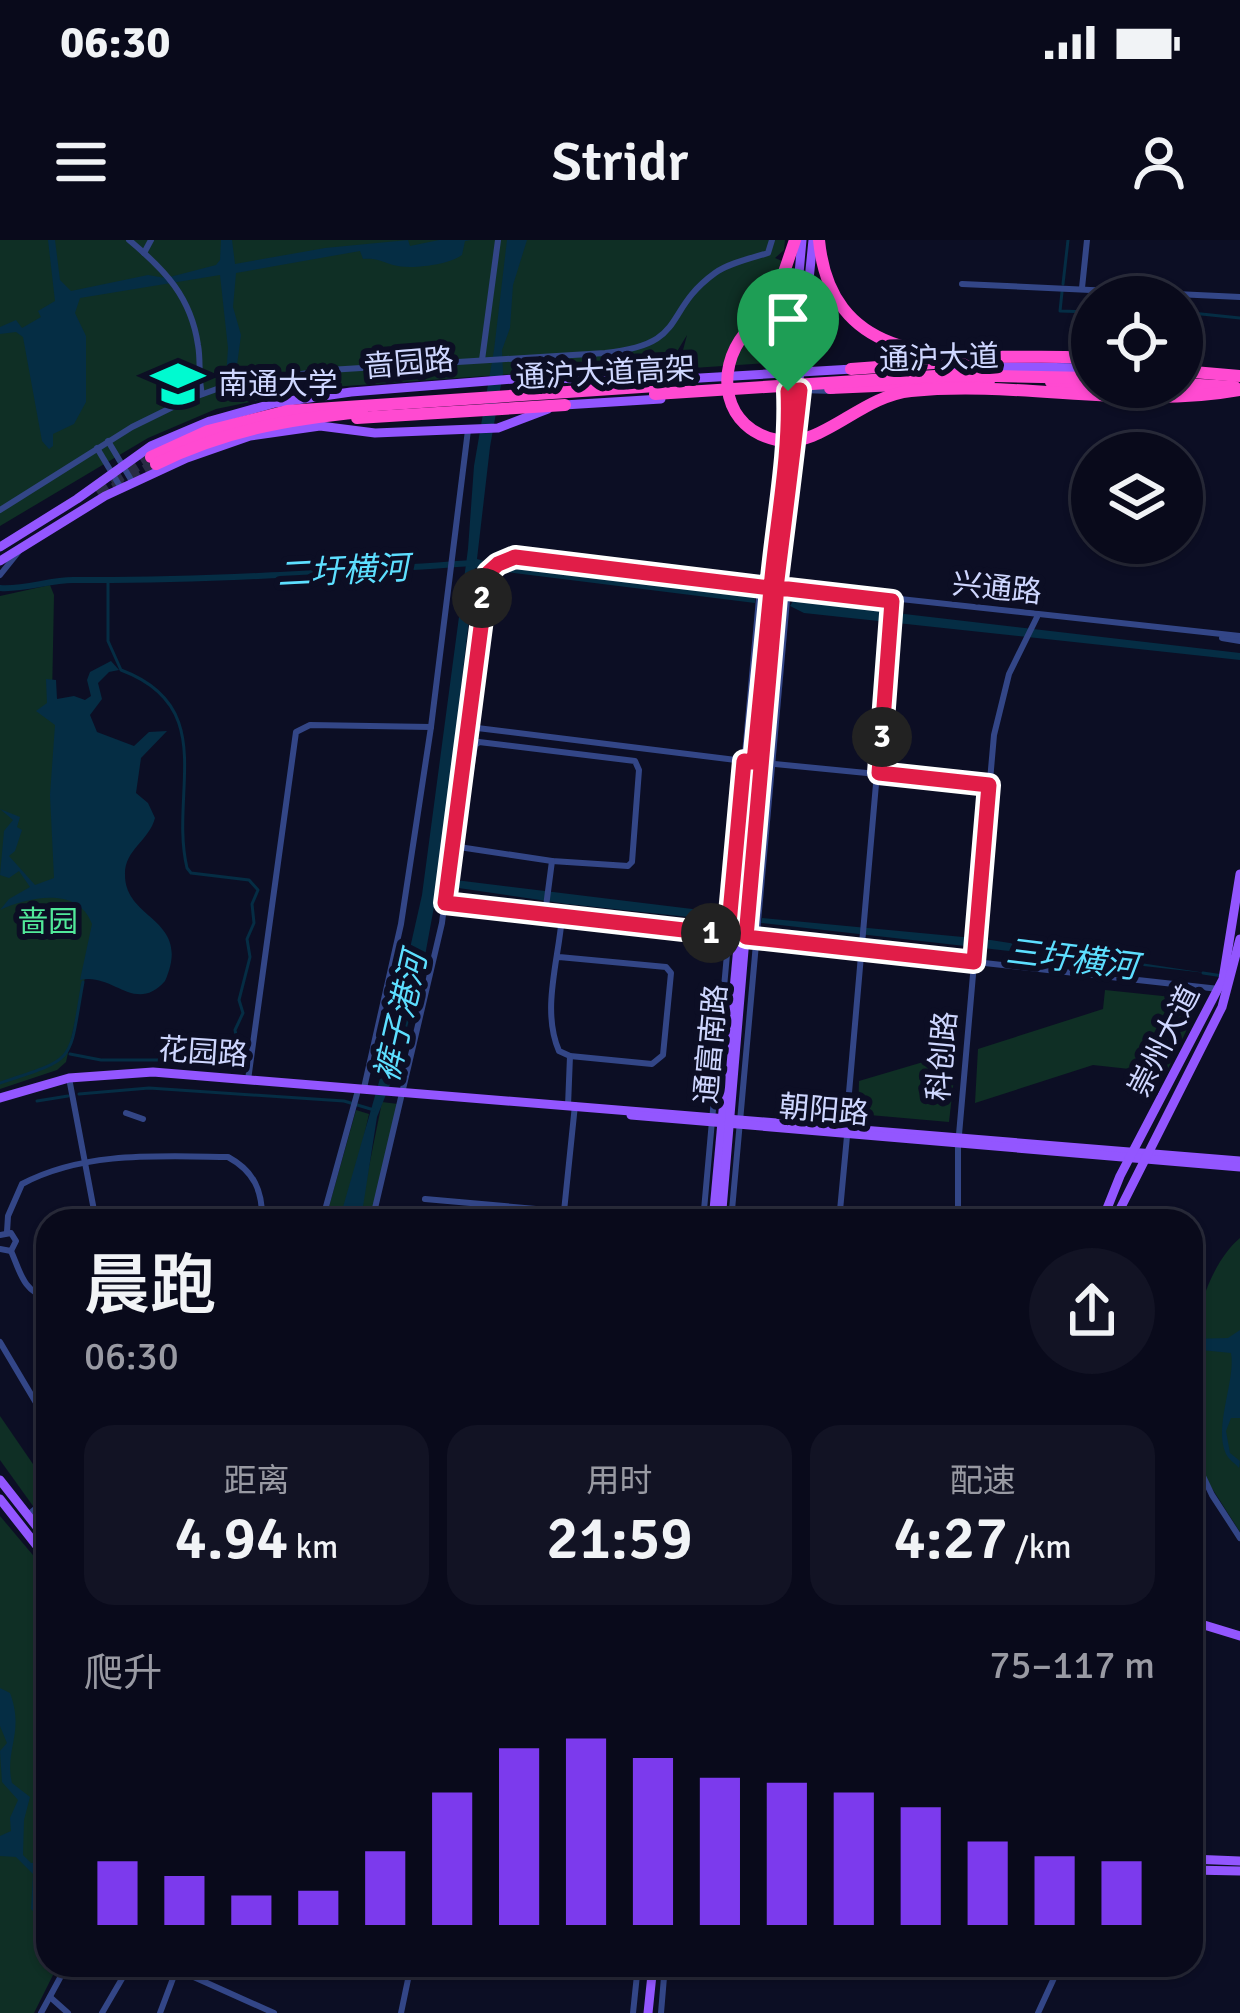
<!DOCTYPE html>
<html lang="zh">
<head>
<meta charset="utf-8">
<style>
  :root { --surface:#090a1b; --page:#121324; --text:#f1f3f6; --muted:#999aa3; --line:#292b3a; --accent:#7c3aed }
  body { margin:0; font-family:Signika,"Noto Sans SC",sans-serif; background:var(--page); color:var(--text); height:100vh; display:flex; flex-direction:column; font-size:45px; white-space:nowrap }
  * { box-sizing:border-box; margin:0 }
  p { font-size:39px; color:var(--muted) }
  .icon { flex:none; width:66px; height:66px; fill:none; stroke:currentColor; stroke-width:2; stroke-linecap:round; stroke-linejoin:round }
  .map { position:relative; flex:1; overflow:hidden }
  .drawer { position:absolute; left:36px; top:969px; width:1167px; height:768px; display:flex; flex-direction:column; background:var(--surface); border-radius:36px; box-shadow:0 3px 9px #0004,0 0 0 3px var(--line) }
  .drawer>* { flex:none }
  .controls { position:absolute; left:1071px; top:36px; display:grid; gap:24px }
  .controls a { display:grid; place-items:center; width:132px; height:132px; border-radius:50%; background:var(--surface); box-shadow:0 3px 9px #0004,0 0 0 3px var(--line); font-size:60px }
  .pin { position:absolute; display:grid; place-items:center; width:102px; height:102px; color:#fff; margin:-123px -51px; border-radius:50% 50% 50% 0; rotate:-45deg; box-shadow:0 0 12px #0007 }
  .pin .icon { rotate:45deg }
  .km { position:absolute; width:60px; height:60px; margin:-30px; border-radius:50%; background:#222; color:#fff; font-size:33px; line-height:60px; text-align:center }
  .round { display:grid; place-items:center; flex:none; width:126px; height:126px; border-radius:63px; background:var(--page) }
  .head { display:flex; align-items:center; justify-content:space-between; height:204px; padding:0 48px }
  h1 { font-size:66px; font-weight:600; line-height:90px }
  .stats { display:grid; grid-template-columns:repeat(3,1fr); gap:18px; height:204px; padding:12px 48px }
  .stats div { display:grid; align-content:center; border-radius:30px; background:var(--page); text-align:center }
  .stats b { font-size:60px; font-weight:600 }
  .stats small { font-size:33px; font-weight:400 }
  .stats p { font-size:33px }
  .chart { height:336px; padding:24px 48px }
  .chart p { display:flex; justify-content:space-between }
  .chart svg { width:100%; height:216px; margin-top:12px; stroke:var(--accent); stroke-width:6 }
  .status { display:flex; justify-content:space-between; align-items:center; height:84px; padding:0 60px; background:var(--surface); direction:ltr }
  .status svg { height:33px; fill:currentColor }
  header { display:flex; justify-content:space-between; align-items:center; height:156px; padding:0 48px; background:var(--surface); font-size:54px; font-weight:600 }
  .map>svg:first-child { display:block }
</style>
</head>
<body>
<div class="status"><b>06:30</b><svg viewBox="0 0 49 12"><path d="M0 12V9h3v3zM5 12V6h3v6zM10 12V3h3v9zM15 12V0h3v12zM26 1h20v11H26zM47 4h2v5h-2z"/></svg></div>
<header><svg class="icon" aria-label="menu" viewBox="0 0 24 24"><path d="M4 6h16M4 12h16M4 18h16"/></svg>Stridr<svg class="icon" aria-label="person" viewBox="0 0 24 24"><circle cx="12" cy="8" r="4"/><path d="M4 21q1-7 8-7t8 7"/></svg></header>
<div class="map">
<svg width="1240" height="1773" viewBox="0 0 1240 1773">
  <rect width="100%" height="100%" fill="#0c0e24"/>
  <g fill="#0f2f25">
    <path d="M 0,0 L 785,0 L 784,10 L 775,18 L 787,23 C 787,46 785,111 769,123 L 678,129 L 687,95 L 670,123 L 318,148 L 216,169 L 148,198 L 0,286 Z"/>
    <polygon points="50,345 54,355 52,458 59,503 57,612 100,671 66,822 57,830 0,849 0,356"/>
    <polygon points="1105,750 1201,760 1166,833 1093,825 975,863 978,809 1103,769"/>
    <polygon points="957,812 949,882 858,874 859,841"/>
    <polygon points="382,862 398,864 370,981 358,981"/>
    <polygon points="356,870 369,874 345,981 325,981"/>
    <path d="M 1240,998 L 1240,1292 L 1208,1242 L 1191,1200 L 1191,1087 L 1197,1087 C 1200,1058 1217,1017 1240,998 Z"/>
    <polygon points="0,1176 48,1246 48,1253 33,1266 0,1220"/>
    <polygon points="0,1276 48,1333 48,1725 58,1725 34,1773 0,1773"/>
  </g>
  <g fill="#052d44">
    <path d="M 48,0 L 55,0 L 60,40 L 71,51 L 148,35 L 166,38 L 216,25 L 220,20 L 221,0 L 232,0 L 235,24 L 325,8 L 408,0 L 410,6 L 439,0 L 471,0 L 465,1 L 462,15 C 449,25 409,30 393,25 C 380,21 376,18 363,19 L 360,11 L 236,33 L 233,67 L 241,95 L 236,133 L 226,138 L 228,108 L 220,35 L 80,58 L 75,73 L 86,96 L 86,162 L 74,184 L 53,194 L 53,206 L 49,209 L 42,201 L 23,97 L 16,92 L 0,94 L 0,87 L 16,80 L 22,88 L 41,77 L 38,71 L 55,61 Z"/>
    <polygon points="507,0 527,0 513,45 510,88 502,110 503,133 490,207 477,319 506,327 755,357 755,363 475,328 439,638 725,673 726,681 567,664 438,645 422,732 395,832 377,877 362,973 358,981 339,981 383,828 422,655 468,309 474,226 494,110"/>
    <polygon points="793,361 1240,413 1240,420 804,373 790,366"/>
    <path d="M 111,421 L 119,430 L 109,432 L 98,443 L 102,459 L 90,475 L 97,492 L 134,506 L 149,492 L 167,491 L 141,518 L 136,553 L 148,563 L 155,578 C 149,601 124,610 125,635 C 125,681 193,678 165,741 C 135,775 113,732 80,740 L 92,684 C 78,646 29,657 0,670 L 9,659 L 30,647 L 19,631 L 9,638 L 0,635 L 4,591 L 13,580 L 0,569 L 20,577 L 17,587 L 22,590 L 15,611 L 9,616 L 35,645 L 54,638 L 50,555 L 55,485 L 36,471 L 47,463 L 46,439 L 56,440 L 57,459 L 74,456 L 85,460 L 91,456 L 87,440 L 90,432 Z"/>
    <polygon points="762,678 984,699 1206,733 761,683"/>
    <path d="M 1240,1090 L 1240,1178 L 1231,1178 L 1226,1191 L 1230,1213 L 1240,1221 L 1239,1228 C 1235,1223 1229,1220 1226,1214 C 1213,1187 1236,1140 1231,1113 L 1191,1109 L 1191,1099 L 1228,1098 Z"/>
    <path d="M 0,1448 L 10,1453 C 25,1493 4,1509 12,1543 L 30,1557 L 24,1580 L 23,1615 L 31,1623 L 48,1622 L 45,1652 L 48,1686 L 31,1669 L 33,1634 L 16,1617 L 0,1616 L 0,1596 L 11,1591 L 10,1578 L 18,1560 L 2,1542 L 0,1511 L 7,1503 L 0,1486 Z"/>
  </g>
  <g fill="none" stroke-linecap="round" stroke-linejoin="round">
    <g stroke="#052d44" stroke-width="3">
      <polyline points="1063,44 1068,0"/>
      <polyline points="1062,52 1060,71 1092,72"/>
      <polyline points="1182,72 1240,78"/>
      <polyline points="1203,733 1223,736"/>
      <path d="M 70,814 L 101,820 L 230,820 L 238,807 L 235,790 L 243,773 L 239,760 L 250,717 L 247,699 L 254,683 L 252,664 L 258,650 L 249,640 L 191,633 L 187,628 C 169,552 220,467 121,430 L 108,401 L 108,342"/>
      <path d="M 0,843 C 79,817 68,824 83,742"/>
      <polyline points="79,854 149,848 344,861 374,870"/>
      <polyline points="37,861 68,856"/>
    </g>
    <path stroke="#052d44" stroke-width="6" d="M 0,348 C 24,350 49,340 73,340 C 207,341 339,332 472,323"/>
    <g stroke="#292c45" stroke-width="12" stroke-dasharray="12 6" stroke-linecap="butt">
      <polyline points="114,249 156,224"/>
      <polyline points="96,251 151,217"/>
    </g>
    <g stroke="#334687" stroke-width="6">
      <path d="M 129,0 C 165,30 191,57 198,105 C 201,121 198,138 202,154"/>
      <polyline points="144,13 151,0"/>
      <polyline points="962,44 1240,57"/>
      <polyline points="1082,48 1087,0"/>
      <polyline points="482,120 498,0"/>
      <polyline points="1092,148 1112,147"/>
      <polyline points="801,150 833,151"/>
      <polyline points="108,201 133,243"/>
      <polyline points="97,208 121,248"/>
      <path d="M 0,270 L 132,187 L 189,159 L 228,145 L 329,130 L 605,113 C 690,104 661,72 715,33 C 729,23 752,18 768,13 L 772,0"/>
      <polyline points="0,335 20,310"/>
      <polyline points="1222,398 1240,401"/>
      <polyline points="469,487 744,521 989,545"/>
      <polygon points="479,502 635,521 639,530 632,622 628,626 552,621 459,607 475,505"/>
      <polyline points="445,663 1219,749"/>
      <polyline points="545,674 552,621"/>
      <path d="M 559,717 L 666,727 L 671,733 L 663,815 L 652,824 L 570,816 L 559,811 C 541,770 559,719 562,676"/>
      <polyline points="69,838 96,981"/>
      <polyline points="248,840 296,492 310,485 431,487"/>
      <polyline points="364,848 401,684 431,487 468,190"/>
      <polyline points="568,866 570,816"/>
      <polyline points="126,873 143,879"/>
      <polyline points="846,887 892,361"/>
      <polyline points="425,959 671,981"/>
      <polyline points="242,970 323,973"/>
      <polyline points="322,981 357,854"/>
      <path d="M 372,981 L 442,683 L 481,364 C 485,339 489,325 515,317 L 1240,396"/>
      <polyline points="563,981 575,865"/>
      <polyline points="703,981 760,347"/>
      <polyline points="731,981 788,349"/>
      <polyline points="839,981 847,896"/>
      <polyline points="958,981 958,906 994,495 1009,434 1037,377"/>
      <path d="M 7,992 L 8,976 L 22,944 C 84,911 159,916 228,917 C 254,931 263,951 262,981"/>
      <polyline points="0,995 11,993 16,1001 11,1011 0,1009"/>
      <path d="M 11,1011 C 20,1031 23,1052 48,1058"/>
      <polyline points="0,1102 48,1183"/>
      <polyline points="1191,1211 1212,1255 1240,1298"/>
      <polyline points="28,1275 48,1258"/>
      <polyline points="167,1725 274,1773"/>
      <polyline points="50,1757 68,1773"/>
      <polyline points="41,1773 67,1725"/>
      <polyline points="102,1773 130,1725"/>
      <polyline points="160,1773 178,1725"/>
      <polyline points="401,1773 411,1725"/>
      <polyline points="633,1773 638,1725"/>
      <polyline points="661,1773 665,1725"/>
      <polyline points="1038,1773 1060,1725"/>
    </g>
    <g stroke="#9356ff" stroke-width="9">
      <polyline points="941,126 1092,128"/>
      <polyline points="564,165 661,159"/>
      <polyline points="0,307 77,259 151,206 210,181 275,163 351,152 539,137 632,142 853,129"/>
      <polyline points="0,321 105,256 187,218 250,196 320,186 375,193 498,188 548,169"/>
      <polyline points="772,336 802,0"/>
      <polyline points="0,858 69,838 153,832 1240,921"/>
      <polyline points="631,875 1240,927"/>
      <polyline points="713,981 744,640"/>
      <polyline points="721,981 756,569 813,0"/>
      <polyline points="1102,981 1120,936 1223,739 1240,634"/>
      <polyline points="1114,981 1222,767 1240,699"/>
      <polyline points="0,1240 48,1301"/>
      <polyline points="0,1259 48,1320"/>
      <polyline points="1191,1381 1240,1396"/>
      <polyline points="1191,1619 1240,1621"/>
      <polyline points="1191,1630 1240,1631"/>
      <polyline points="648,1773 653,1725"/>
    </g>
    <g stroke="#ff4ad1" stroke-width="12">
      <path d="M 819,0 C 833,147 988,110 1092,118"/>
      <polyline points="745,93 777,53 795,0"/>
      <polyline points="851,129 947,122"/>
      <polyline points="1051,142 1092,146"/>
      <polyline points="1182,144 1235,147"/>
      <polyline points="1121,147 1129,147"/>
      <polyline points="830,148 989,141"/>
      <polyline points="357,178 565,165"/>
      <polyline points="151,217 208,191 287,171 656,146"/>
      <path d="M 156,224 C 223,191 288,179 362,172"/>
    </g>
    <g stroke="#ff4ad1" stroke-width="12">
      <path d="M 745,93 C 714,131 723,189 777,200 C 822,209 860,156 911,151 C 1020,140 1132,170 1240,150"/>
      <polyline points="1182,131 1240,136"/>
      <polyline points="655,154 951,135 1092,138"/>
    </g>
  </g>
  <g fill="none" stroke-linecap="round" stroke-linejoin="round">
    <g stroke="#fff" stroke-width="24">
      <path id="route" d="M 788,151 C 791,220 775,291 770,360 L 754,522 L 744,521 L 728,695 L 445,663 L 488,333 L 498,324 L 515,317 L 770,348 L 788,349 L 892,361 L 879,533 L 989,545 L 974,722 L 746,697 L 776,357 L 776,348 C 784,282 793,216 800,150 L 788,151"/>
    </g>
    <use href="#route" stroke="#e11d48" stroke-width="15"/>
  </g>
  <defs>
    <g id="university-bare" transform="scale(4.14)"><path d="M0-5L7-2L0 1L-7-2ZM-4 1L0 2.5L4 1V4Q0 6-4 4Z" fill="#00fad0" stroke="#0c0e24" stroke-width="2.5" paint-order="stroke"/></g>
  </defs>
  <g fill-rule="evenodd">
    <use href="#university-bare" x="178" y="144"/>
  </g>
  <g text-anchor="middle" stroke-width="12" stroke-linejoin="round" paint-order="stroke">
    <g font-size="30" fill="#cfd7ff" stroke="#0c0e24">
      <text transform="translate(939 118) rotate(-2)" y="10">通沪大道</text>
      <text transform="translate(409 123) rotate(-5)" y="10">啬园路</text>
      <text transform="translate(605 133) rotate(-3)" y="10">通沪大道高架</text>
      <text transform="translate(997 348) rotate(6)" y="10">兴通路</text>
      <text transform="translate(1164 801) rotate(-63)" y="10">崇州大道</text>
      <text transform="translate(711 804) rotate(-85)" y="10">通富南路</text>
      <text transform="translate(203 812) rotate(4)" y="10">花园路</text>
      <text transform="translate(942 816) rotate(-85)" y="10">科创路</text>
      <text transform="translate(824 870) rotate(5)" y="10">朝阳路</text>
    </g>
    <g font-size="30" fill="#cfd7ff" stroke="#0c0e24" text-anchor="start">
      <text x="218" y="154">南通大学</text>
    </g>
    <g font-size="30" fill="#51e99a" stroke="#0c0e24">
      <text x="48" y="692">啬园</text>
    </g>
    <g font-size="33" font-style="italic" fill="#5ddfff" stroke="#0c0e24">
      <text transform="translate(343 330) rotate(-3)" y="12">二圩横河</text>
      <text transform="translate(1072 718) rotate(7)" y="12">三圩横河</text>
      <text transform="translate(400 777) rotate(-77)" y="12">裤子港河</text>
    </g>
  </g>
</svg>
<div class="controls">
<a><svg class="icon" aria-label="locate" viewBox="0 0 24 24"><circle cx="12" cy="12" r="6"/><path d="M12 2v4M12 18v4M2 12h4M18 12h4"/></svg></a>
<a><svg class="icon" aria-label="layers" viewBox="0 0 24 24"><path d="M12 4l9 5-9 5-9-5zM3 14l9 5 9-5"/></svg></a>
</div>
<div class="pin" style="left:788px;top:151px;background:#1e9e55"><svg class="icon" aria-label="arrive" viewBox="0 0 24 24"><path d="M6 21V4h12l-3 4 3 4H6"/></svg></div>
<b class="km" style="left:711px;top:693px">1</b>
<b class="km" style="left:482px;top:358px">2</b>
<b class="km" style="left:882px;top:497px">3</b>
<section class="drawer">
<div class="head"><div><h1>晨跑</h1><p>06:30</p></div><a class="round"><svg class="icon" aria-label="share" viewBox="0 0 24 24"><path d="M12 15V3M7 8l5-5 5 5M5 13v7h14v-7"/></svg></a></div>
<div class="stats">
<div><p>距离</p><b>4.94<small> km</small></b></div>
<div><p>用时</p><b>21:59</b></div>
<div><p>配速</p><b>4:27<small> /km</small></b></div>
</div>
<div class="chart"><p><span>爬升</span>75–117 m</p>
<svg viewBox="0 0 160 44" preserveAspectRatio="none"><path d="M5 44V31M15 44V34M25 44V38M35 44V37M45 44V29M55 44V17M65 44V8M75 44V6M85 44V10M95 44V14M105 44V15M115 44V17M125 44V20M135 44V27M145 44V30M155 44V31"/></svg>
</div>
</section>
</div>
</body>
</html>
